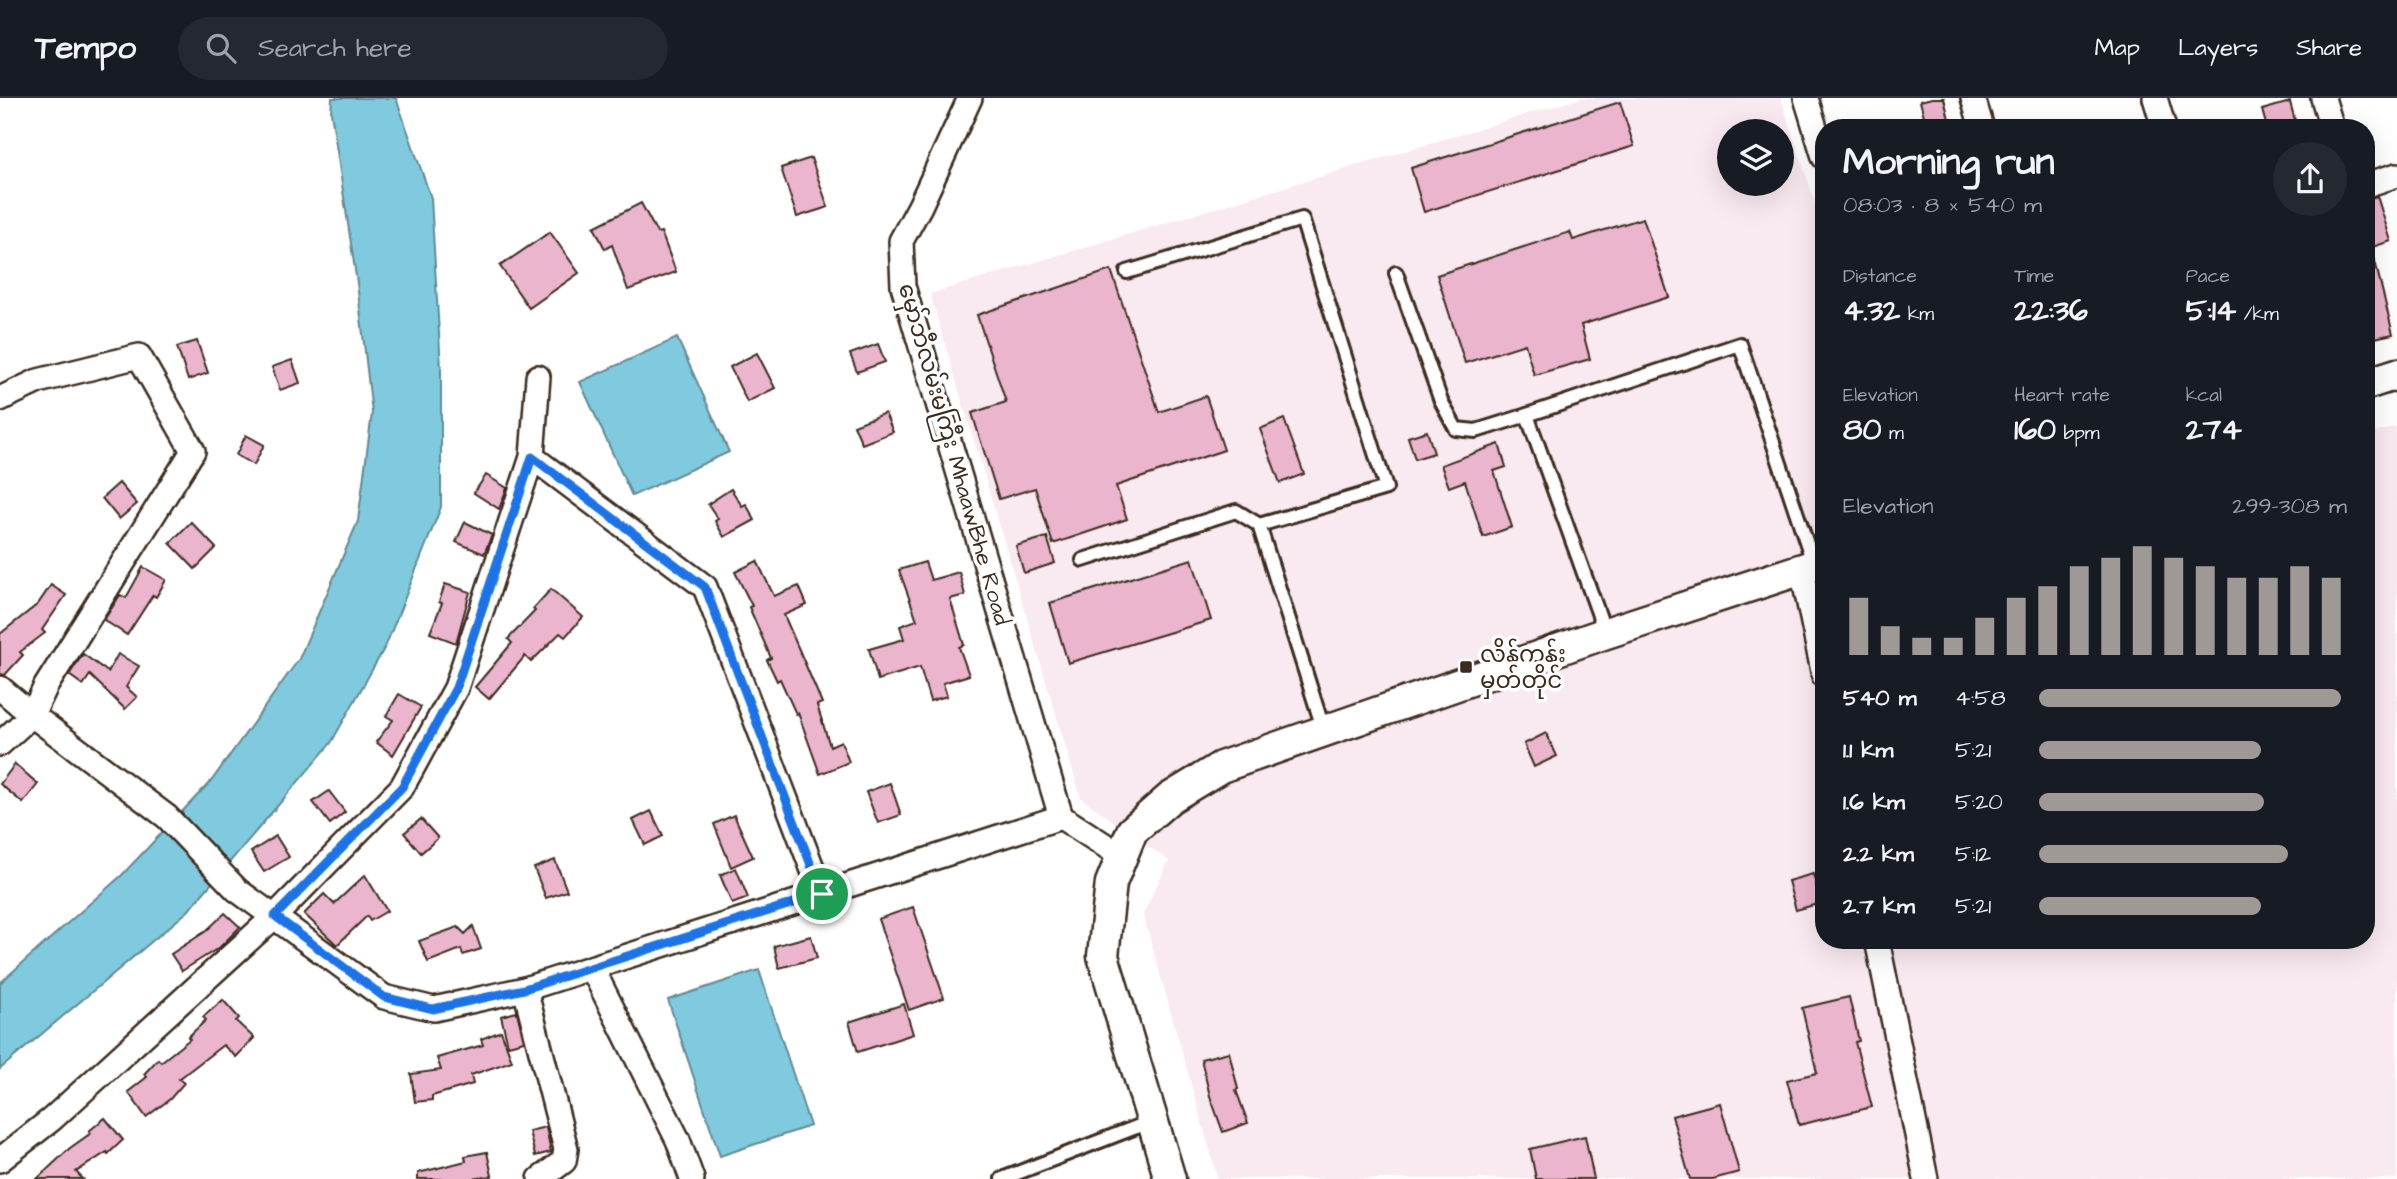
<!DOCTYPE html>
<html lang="en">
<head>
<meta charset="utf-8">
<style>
  :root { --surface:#171b24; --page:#242831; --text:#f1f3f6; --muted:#9ea1a6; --line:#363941; --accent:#9f9995 }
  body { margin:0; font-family:"Architects Daughter","Noto Sans Myanmar",sans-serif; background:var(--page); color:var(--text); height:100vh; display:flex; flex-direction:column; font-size:26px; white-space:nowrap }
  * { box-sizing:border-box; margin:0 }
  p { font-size:23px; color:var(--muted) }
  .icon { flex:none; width:38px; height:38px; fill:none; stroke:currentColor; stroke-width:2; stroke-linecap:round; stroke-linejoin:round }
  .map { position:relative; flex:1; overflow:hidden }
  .sheet { position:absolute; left:1815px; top:21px; width:560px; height:830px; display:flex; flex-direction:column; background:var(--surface); border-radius:28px; box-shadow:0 7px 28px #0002 }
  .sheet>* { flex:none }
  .fabs { position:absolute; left:1717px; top:21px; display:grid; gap:14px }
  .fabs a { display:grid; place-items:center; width:77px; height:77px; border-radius:50%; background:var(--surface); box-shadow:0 7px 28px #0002; font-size:35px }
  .pin { position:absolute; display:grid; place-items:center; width:60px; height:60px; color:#fff; margin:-30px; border:4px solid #fff; border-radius:50%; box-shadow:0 2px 7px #0007 }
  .round { display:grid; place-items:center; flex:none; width:74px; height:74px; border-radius:37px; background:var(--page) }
  .headline { display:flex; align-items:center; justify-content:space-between; height:119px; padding:0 28px }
  h1 { font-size:38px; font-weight:800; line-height:52px }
  .stats { display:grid; grid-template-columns:repeat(3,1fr); gap:10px; height:119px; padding:7px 28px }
  .stats div { display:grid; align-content:center }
  .stats b { font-size:30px; font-weight:800 }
  .stats small { font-size:19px; font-weight:400 }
  .stats p { font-size:19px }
  .chart { height:196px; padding:14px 28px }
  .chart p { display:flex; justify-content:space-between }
  .chart svg { width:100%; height:126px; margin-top:7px; stroke:var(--accent); stroke-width:6 }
  ul { padding:0 28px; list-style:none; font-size:23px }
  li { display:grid; grid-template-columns:112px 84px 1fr; align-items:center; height:52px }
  li i { height:18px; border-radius:9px; background:var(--accent) }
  header { display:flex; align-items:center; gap:42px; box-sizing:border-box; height:98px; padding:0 35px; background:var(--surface); border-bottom:2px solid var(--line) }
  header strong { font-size:33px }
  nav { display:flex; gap:38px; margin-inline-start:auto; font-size:24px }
  .search { width:490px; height:63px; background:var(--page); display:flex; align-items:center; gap:18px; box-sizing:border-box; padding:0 24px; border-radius:38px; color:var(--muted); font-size:26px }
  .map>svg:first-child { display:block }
</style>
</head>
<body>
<header>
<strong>Tempo</strong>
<div class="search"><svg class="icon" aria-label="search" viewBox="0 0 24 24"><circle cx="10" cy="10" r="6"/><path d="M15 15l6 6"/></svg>Search here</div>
<nav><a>Map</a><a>Layers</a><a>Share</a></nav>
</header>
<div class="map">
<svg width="2397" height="1081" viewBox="0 0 2397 1081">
  <rect width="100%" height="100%" fill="#fff"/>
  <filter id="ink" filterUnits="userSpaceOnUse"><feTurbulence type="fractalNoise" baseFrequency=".0143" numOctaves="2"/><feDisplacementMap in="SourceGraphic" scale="14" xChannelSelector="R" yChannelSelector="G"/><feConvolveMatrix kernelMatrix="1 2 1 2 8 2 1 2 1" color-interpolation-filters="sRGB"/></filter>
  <g filter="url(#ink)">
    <path fill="#f9e9f0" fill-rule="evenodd" d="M 1581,0 L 1781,0 L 1824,133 L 1824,842 L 2366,842 L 2366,338 L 2397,328 L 2397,1081 L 1218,1081 L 1143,816 L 1169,763 L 1081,700 L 930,196 ZM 1729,33 L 1782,33 L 1782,86 L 1729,86 Z"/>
    <g fill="#7fcadf" stroke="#648a92" stroke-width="2">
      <polygon points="332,0 396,0 431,100 441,270 441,409 386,547 331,645 188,813 0,971 0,885 121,778 212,682 299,561 358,423 372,315 357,185 331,14"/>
      <polygon points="677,240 729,354 632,398 580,284"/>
      <polygon points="759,872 810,1028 720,1058 668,902"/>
    </g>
    <g fill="#ebb5cd" stroke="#3b2a1e" stroke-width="2">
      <polygon points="1932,0 1944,0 1949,21 1926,26 1920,3"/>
      <polygon points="1620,4 1634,48 1424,114 1411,70"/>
      <polygon points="2290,4 2297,30 2267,30 2262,12"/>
      <polygon points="811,60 828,109 797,119 781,70"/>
      <polygon points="2377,98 2391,143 2366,151 2366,101"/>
      <polygon points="641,105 657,135 661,134 676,174 628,192 612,147 605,151 594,129"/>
      <polygon points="1643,120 1669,199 1581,227 1590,261 1534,277 1525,246 1465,265 1437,177 1570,134 1573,142"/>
      <polygon points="550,134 579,175 529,210 500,168"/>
      <polygon points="2372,151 2393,236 2370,241 2366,226 2366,152"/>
      <polygon points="1111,172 1159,314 1206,298 1224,352 1116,388 1127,421 1053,446 1035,390 999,401 972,315 1006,304 977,217"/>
      <polygon points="197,243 208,275 188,282 177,249"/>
      <polygon points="878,246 885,264 857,274 850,256"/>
      <polygon points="757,255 775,290 747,304 730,269"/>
      <polygon points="292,262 300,285 280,292 272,269"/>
      <polygon points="885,315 893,334 862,346 854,327"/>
      <polygon points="1284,321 1304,376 1280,385 1260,331"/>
      <polygon points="1427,333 1434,355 1415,361 1408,339"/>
      <polygon points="246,337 264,347 254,367 236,357"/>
      <polygon points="1499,346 1506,369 1494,373 1512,429 1483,439 1465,383 1449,389 1441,367"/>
      <polygon points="486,377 507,390 499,411 474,395"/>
      <polygon points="119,385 137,406 119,421 102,400"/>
      <polygon points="731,391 742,408 746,406 755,422 724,439 715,423 718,421 708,406"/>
      <polygon points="191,424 216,450 195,471 170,445"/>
      <polygon points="465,424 492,437 484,456 456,444"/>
      <polygon points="1047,439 1055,465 1024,475 1016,448"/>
      <polygon points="1192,461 1211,522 1068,565 1050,505"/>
      <polygon points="757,463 774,498 799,488 807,507 784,517 822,605 817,607 830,648 841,643 849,664 820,676 798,615 796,616 780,581 777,583 767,562 771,560 749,509 752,508 735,474"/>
      <polygon points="925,464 931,482 959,474 965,497 950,501 964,547 959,549 969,577 943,585 947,598 930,603 920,569 878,582 869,551 904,541 900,528 917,522 899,472"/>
      <polygon points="143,469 166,482 156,499 153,497 127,537 104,522 120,497 126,500"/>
      <polygon points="445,486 470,494 456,545 430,535 442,505 439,504"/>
      <polygon points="51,487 66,497 42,532 45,535 20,554 23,557 5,577 0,576 0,536 38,506"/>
      <polygon points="551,491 583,519 565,539 560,535 531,564 525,558 489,601 475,589 512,545 508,541 535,513 533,511"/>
      <polygon points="83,556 108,574 118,556 139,568 126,589 137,599 125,611 90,577 83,587 69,577"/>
      <polygon points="399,596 421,609 393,657 376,644 393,622 386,618"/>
      <polygon points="1546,635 1557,658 1534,669 1524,646"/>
      <polygon points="15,666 38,686 23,705 0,686"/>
      <polygon points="890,685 901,717 878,725 866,694"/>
      <polygon points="329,693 345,714 330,726 313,704"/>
      <polygon points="651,713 663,738 645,747 633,722"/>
      <polygon points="734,717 753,759 731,769 714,726"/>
      <polygon points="421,721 438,740 421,755 404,735"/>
      <polygon points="276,738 289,759 264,774 251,754"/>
      <polygon points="555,762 567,793 546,800 534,770"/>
      <polygon points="736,770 748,800 732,806 720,777"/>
      <polygon points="1813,776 1821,805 1796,812 1788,783"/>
      <polygon points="365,777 387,813 370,823 367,818 337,847 304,816 324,796 334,806"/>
      <polygon points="913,809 944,900 909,912 878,821"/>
      <polygon points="225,815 240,829 220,849 182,873 171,856 206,833"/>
      <polygon points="473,828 481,851 463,857 461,851 428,864 419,843 458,829 465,836"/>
      <polygon points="811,838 817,860 779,870 774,848"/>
      <polygon points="1849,899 1859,943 1855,944 1872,1009 1799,1027 1787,982 1817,975 1802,910"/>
      <polygon points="223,902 239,920 236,923 254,940 236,959 223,947 179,981 184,985 170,1001 146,1019 128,994 147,979 144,976 158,961 161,964 190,941 188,939 206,922 203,919"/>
      <polygon points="904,906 913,936 858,954 849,924"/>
      <polygon points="517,914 524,943 508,947 501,918"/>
      <polygon points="501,933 512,963 471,977 473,986 432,998 432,1002 415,1004 411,976 441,972 437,960 483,947 481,941"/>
      <polygon points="1229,954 1238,991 1236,992 1248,1025 1223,1034 1210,998 1201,961"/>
      <polygon points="1720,1005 1739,1074 1713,1081 1690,1081 1672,1018"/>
      <polygon points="105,1020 123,1042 108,1056 107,1054 76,1074 83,1081 37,1081 70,1050 91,1035 89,1033"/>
      <polygon points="546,1029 551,1054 535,1058 529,1033"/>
      <polygon points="1585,1038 1594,1081 1536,1081 1530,1051"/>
      <polygon points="487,1054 492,1078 472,1081 418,1081 418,1075 466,1063 465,1058"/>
    </g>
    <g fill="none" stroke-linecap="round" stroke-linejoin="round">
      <g stroke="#3b2a1e" stroke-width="18">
        <g id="service">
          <polyline points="1396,175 1441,303 1456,331 1476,333 1527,317"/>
          <polyline points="1259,427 1324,633"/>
          <polyline points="1083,462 1236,413 1259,427 1386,390 1302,121 1127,174"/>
          <polyline points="1605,534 1527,317 1740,246 1814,467"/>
          <polyline points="1002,1081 1152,1023"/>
        </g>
      </g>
      <g stroke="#3b2a1e" stroke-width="28">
        <g id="minor">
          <polyline points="970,0 920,108 901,143 903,188 1061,719"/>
          <polyline points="1806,0 1824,59"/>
          <polyline points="1973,0 1982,30"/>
          <polyline points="2155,0 2164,30"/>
          <polyline points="2323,0 2332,30"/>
          <polyline points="2366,87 2397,77"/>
          <polyline points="0,301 38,283 139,258 193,353 46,588 32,617 0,646"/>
          <polyline points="532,359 705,489 822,796"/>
          <polyline points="1802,472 1824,578"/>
          <polyline points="0,590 32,617 167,719 237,792 384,899 434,911 525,891 1061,719 1123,759"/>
          <polyline points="1877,842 1926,1081"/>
          <polyline points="592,870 678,1042 692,1081"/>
          <polyline points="525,891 566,1051 564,1063 540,1081"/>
          <polyline points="0,1062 52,1021 275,818 402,689 456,590 532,359 538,279"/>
        </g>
      </g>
      <g stroke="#3b2a1e" stroke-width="35">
        <g id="tertiary">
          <polyline points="2366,286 2397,276"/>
          <polyline points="1170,1081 1103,858 1111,785 1132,733 1170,700 1221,669 1606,535 1824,464"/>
        </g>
      </g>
      <use href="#service" stroke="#fff" stroke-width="12"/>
      <use href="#minor" stroke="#fff" stroke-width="23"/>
      <use href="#tertiary" stroke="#fff" stroke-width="30"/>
    </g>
  </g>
  <g fill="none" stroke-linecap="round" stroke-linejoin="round" filter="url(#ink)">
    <g stroke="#fff" stroke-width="14">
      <polygon id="route" points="532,359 705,489 822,796 524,891 433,911 384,899 275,818 402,689 456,590"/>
    </g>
    <use href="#route" stroke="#1a73e8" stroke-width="9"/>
  </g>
  <rect fill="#3b2a1e" stroke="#fff" stroke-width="2.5" x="1459" y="562" width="14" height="14" rx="3.5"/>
  <g text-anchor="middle" stroke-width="7" stroke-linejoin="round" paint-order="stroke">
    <g font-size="23" fill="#3b2a1e" stroke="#fff">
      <text transform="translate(955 356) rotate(74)" y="8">မှော်ဘီလမ်းမကြီး MhaawBhe Road</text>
    </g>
    <g font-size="23" fill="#3b2a1e" stroke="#fff" text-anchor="start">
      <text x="1480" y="564">လိန်ကုန်း<tspan x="1480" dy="26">မှတ်တိုင်</tspan></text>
    </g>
  </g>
</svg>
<div class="fabs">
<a><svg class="icon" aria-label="layers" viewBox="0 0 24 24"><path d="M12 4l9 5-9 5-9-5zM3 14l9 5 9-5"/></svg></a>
</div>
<div class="pin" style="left:822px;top:796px;background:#1e9e55"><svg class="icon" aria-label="arrive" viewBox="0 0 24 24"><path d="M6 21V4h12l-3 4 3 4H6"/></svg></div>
<section class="sheet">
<div class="headline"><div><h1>Morning run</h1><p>08:03 · 8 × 540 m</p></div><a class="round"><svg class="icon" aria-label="share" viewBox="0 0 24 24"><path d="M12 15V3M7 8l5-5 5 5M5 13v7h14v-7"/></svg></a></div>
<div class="stats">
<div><p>Distance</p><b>4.32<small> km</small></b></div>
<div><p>Time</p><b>22:36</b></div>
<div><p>Pace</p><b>5:14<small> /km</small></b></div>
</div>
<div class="stats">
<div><p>Elevation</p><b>80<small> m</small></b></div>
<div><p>Heart rate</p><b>160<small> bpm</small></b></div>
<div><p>kcal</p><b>274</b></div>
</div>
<div class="chart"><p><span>Elevation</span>299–308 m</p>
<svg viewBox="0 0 160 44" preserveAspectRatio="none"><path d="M5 44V24M15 44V34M25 44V38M35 44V38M45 44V31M55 44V24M65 44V20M75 44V13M85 44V10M95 44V6M105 44V10M115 44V13M125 44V17M135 44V17M145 44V13M155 44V17"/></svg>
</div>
<ul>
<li><b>540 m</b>4:58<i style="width:98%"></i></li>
<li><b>1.1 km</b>5:21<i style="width:72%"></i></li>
<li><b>1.6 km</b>5:20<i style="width:73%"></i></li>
<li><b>2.2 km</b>5:12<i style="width:81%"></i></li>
<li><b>2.7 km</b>5:21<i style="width:72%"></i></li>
</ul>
</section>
</div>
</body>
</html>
